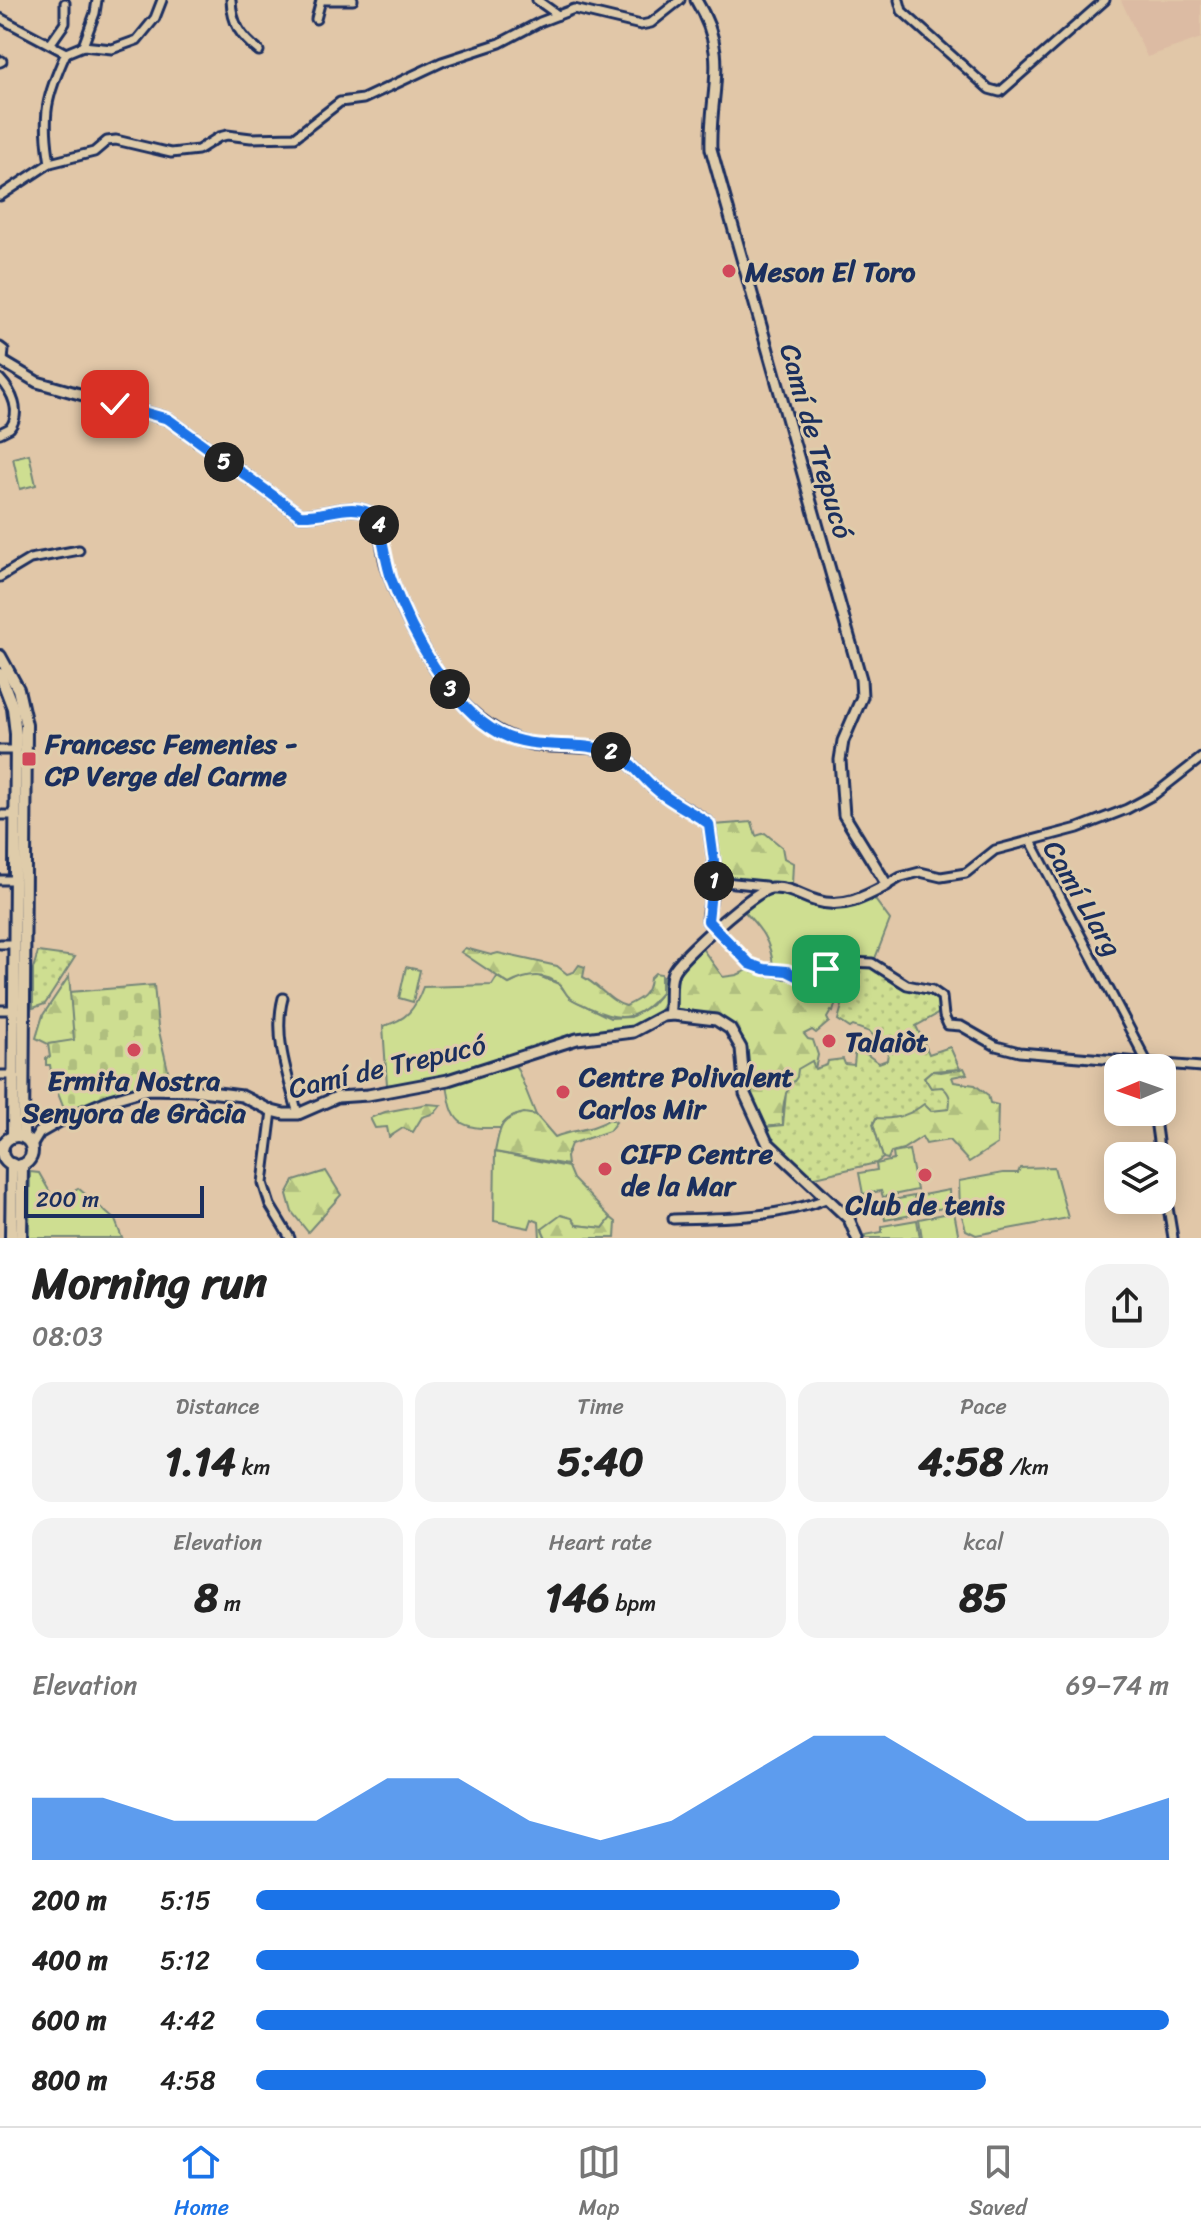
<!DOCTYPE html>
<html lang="en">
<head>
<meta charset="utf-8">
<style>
  :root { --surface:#fff; --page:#f2f2f2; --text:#222; --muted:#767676; --line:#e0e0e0; --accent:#1a73e8 }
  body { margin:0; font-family:Sriracha,sans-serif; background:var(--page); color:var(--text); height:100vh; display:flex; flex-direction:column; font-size:30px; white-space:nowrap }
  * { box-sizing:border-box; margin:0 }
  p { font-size:26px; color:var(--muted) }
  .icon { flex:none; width:44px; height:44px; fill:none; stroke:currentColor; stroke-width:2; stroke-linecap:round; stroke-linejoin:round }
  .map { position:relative; height:1238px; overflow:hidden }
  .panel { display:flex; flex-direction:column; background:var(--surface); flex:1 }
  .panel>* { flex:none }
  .needle { width:52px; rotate:268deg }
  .tools { position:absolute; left:1104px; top:1054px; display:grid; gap:16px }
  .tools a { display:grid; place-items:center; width:72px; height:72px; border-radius:16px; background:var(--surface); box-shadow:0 4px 20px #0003; font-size:40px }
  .scale { position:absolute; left:24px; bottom:20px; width:180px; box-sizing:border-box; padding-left:8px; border:4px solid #1b2f5e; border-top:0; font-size:22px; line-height:28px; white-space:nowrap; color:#1b2f5e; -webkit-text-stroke:6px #dfccaa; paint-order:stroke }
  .pin { position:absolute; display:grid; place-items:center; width:68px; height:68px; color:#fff; margin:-34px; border-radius:16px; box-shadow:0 4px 12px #0006 }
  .km { position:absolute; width:40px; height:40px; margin:-20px; border-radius:50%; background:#222; color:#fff; font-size:22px; line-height:40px; text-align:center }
  .round { display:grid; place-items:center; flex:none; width:84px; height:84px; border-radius:24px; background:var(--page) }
  .headline { display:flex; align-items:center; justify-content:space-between; height:136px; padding:0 32px }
  h1 { font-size:44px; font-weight:700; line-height:60px }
  .metrics { display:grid; grid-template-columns:repeat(3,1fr); gap:12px; height:136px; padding:8px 32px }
  .metrics div { display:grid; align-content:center; border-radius:20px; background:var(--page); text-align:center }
  .metrics b { font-size:40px; font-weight:700 }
  .metrics small { font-size:22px; font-weight:400 }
  .metrics p { font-size:22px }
  .chart { height:224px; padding:16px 32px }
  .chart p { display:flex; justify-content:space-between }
  .chart svg { width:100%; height:144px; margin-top:8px; fill:var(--accent); opacity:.7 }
  ul { padding:0 32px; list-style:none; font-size:26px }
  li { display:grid; grid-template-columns:128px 96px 1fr; align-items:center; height:60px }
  li i { height:20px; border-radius:10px; background:var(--accent) }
  .dock { display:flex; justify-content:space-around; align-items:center; height:112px; border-top:2px solid var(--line); background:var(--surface); font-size:22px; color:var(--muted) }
  .dock a { display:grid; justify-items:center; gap:4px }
  .dock .current { color:var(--accent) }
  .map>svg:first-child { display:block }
</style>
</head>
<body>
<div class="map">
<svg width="1201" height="1238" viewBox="0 0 1201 1238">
  <defs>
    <pattern id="forest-firs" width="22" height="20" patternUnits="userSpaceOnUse" patternTransform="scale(2)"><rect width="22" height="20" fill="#cede91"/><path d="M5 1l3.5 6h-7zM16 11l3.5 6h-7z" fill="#b0bf7f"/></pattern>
    <pattern id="cemetery-stones" width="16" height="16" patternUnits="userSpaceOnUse" patternTransform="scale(2)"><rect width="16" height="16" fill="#cede91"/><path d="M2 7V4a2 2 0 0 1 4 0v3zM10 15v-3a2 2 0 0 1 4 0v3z" fill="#b0bf7f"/></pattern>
    <pattern id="park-dots" width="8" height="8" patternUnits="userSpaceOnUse" patternTransform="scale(2)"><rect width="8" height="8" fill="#cede91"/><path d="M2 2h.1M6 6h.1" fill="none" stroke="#b0bf7f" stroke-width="1.8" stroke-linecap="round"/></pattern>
  </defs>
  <rect width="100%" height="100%" fill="#e1c7a8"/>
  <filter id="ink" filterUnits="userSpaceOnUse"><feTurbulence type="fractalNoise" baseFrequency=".0125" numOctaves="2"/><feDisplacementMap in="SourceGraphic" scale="16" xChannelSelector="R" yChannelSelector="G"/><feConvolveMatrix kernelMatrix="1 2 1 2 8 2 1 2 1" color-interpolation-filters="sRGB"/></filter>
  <g filter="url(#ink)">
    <polygon fill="#dcbba3" points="1121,0 1201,0 1201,38 1147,57"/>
    <g fill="#cede91" stroke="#748678" stroke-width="2">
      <polygon points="29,454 36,485 20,489 13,458"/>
      <path d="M 768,891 C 812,892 826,920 873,897 L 890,920 L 874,961 L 842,961 L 804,974 L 773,966 C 771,941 760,928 744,911 Z"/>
      <polygon points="406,967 420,970 413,1002 399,998"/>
      <path d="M 536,975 L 559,984 L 570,998 L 610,1018 L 631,1017 L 651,1005 L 661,993 L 663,976 L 668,981 L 665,1002 L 659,1012 L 632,1028 L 572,1034 L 443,1078 L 387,1085 L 383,1026 C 407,1020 415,1009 423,987 L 492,985 L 497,977 L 509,984 L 525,976 Z"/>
      <path d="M 511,1062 L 517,1068 L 536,1115 C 520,1113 510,1114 500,1128 C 458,1129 452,1124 447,1083 Z"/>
      <polygon points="909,1150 917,1190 883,1197 881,1191 863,1194 859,1173 877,1170 876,1164 894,1160 893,1153"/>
      <polygon points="495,1152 568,1167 573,1179 611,1218 603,1228 577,1225 542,1229 546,1238 540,1238 539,1222 532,1219 529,1228 494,1221"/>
      <polygon points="1054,1167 1068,1218 976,1235 966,1230 960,1209 959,1181 1003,1173 1018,1173 1020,1168"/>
      <polygon points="30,1172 39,1173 55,1201 78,1188 115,1220 122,1238 29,1238"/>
      <polygon points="949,1190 950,1207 920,1212 917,1196"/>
      <polygon points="914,1196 917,1214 885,1220 882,1202"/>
      <polygon points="954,1212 959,1238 922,1238 919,1219"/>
      <polygon points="917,1220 920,1238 865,1238 865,1235 882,1232 882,1226"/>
    </g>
    <g fill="url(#forest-firs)" stroke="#748678" stroke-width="2">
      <polygon points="752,822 756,836 765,833 782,847 784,858 793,863 792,885 720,879 714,825"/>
      <path d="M 701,947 L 723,977 L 737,975 L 750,969 L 806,979 L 808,984 L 798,987 L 803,996 L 833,991 L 838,994 L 833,1012 L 831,1011 L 827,1018 L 829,1022 L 816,1033 L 812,1030 L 804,1034 L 808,1039 L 813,1040 L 818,1055 L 815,1069 C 788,1080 781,1096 783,1125 L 764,1127 L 750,1093 L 747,1051 L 733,1024 L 724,1019 L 674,1008 C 675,977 678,969 701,947 Z"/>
      <path d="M 465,948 L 491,955 L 498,953 L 557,966 L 567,974 L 574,972 L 579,965 L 585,967 L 583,977 C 599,985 610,1002 626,1006 C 640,999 649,995 650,978 L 655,973 L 661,974 L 661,993 C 638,1020 621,1023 590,1008 C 583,1004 574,1002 568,996 C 565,993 564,989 561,986 C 545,971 526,975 509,984 L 461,952 Z"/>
      <polygon points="69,976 75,1041 48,1044 36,1038 43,1015"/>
      <polygon points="964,1068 967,1074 952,1077 954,1082 975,1085 988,1095 990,1103 998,1105 997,1144 969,1162 949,1140 926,1144 922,1137 903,1149 891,1152 888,1159 883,1158 873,1124 876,1118 930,1088 924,1077 931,1071 941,1072"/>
      <polygon points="427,1104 441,1105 435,1113 422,1117 413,1132 403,1128 389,1137 387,1127 375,1128 370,1118 385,1112"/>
      <path d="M 524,1113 L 536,1115 L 555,1137 C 574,1129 592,1131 610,1119 L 616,1122 L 609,1131 L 571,1144 L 566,1157 L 567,1165 L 495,1152 C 500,1128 499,1119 524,1113 Z"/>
      <polygon points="326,1171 341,1195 308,1232 292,1212 287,1194 294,1181"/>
      <polygon points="561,1215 572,1218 577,1225 603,1228 611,1218 616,1222 615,1238 546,1238 542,1229"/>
    </g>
    <polygon fill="url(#cemetery-stones)" stroke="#748678" stroke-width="2" points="154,985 158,1027 171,1083 131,1092 129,1088 66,1114 52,1078 50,1065 46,1065 46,1058 50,1057 48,1044 74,1040 70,992"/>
    <g fill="url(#park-dots)" stroke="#748678" stroke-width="2">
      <polygon points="38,952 75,957 45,1004 33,1008 33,969"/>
      <path d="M 855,966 L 869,967 L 898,986 L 932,996 L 938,1001 L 941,1012 L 916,1026 L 929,1054 L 950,1047 L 960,1069 L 931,1071 L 924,1077 L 931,1088 L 942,1087 C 950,1093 951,1099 949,1109 L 931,1111 L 924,1104 C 910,1115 893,1120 876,1118 L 873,1124 L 883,1158 L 876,1163 L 811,1178 L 771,1143 L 764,1127 L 783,1125 L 786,1093 L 797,1077 L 798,1069 L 812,1061 L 815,1069 L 827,1065 L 828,1061 L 843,1059 L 845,1064 L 854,1065 L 855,1055 L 851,1053 L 853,1045 L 879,1063 L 887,1060 L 888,1053 L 870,1032 L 853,1026 L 850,1028 L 838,1020 L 845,995 L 839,972 Z"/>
    </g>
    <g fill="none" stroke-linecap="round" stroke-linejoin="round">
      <g stroke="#1b2f5e" stroke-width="13">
        <g id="street">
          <path d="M 231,0 C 232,24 241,37 259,51"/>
          <polyline points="325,0 353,0"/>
          <polyline points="537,0 558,15"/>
          <polyline points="899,0 902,11 989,89 1000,92 1105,0"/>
          <polyline points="0,18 66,53"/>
          <polyline points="316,19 321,0"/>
          <polyline points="51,43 65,23 65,3"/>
          <polyline points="83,46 95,13 97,0"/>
          <polyline points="66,53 83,46 112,49 137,40 155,18 162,0"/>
          <polyline points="0,62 2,61"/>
          <path d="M 50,163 C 42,115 46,97 66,53"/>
          <polyline points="0,196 50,163 94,152 107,141 116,140 171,153 198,150 219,137 227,135 251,138 295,137 340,102 363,99 442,62 500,43 540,22 574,9 641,25 651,23 680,0"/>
          <polyline points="0,347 4,350 3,361"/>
          <path d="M 0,379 C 12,392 22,412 10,428 L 0,433"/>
          <polyline points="0,577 30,559 79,550"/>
          <polyline points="0,750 15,750"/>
          <polyline points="0,815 15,815"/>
          <polyline points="1031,841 1147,1062 1148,1068"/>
          <polyline points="0,880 14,880"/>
          <polyline points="714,881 765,886 767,888"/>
          <polyline points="887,885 901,877 920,872 941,877 966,873 995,850 1078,828 1127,809 1155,794 1201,758"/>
          <polyline points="715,928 750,964 764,969 808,977 849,962 872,963 907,985 932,990 942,997 944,1016 948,1025 961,1026 996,1046 1019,1052 1201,1067"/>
          <polyline points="0,944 14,944"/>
          <path d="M 283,998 C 273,1036 288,1077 298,1114"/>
          <polyline points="0,1010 13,1010"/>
          <polyline points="0,1075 13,1075"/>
          <polyline points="272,1111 263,1183 270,1205 290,1238"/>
          <polyline points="1154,1112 1160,1156"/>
          <polyline points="0,1153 2,1152"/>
          <polyline points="1162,1171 1173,1238"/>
          <path d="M 673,1219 C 724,1218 777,1218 826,1199"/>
        </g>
      </g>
      <g stroke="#1b2f5e" stroke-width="15">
        <g id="secondary">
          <path d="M 0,360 L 37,382 L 168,419 L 300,515 C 326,517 352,500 375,516 C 382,531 382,547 386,563 C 396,599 416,637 435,668 C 458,705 495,740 540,745 C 563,748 590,744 612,752 C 632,760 642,779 658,791 C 674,804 694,811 709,824 L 714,861 L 714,881 L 708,913 L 708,921 L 715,928"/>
          <path d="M 669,1015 C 672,1002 668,984 673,972 C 680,957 756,889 771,888 C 790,887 800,896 817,901 C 843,909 865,897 887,885 L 844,815 L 840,760 L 843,741 L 862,697 L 861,679 L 711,149 C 709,90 731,57 696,0"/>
          <polyline points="31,1146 39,1133 60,1121 110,1100 148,1089 193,1090 242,1096 272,1111 284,1114 298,1114 337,1097 368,1095 448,1080 577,1039 633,1032 663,1016 673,1015 716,1020 730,1029 741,1048 745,1094 767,1142 849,1219 857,1238"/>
        </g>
      </g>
      <g stroke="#1b2f5e" stroke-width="16">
        <g id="primary">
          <polyline points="0,656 18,689 26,725 23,1137"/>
          <polyline points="0,674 13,708 16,734 13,1136"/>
          <circle cx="17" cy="1151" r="15"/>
          <polyline points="11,1238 12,1164"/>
          <polyline points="21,1238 22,1165"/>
        </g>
      </g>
      <use href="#street" stroke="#dfccaa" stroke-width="7"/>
      <use href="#secondary" stroke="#dfccaa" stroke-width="9"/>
      <use href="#primary" stroke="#dfccaa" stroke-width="10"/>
    </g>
  </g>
  <g fill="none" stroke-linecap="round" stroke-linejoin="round" filter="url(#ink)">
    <g stroke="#fff" stroke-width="16">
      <path id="route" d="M 115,404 L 168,419 L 300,515 C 326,517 352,500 375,516 C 384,537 384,559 392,581 C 411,632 449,706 499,733 C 535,752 575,739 612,752 C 632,760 642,779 658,791 C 674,804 693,812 709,824 L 714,861 L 708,921 L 750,964 L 764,969 L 787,971 L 799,977 L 808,977 L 826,969"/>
    </g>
    <use href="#route" stroke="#1a73e8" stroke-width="10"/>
  </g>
  <g fill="#d1495b" stroke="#dfccaa" stroke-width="3">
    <circle cx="729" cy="271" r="8"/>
    <rect x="21" y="751" width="16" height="16" rx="4"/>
    <circle cx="829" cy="1041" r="8"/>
    <circle cx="134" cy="1050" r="8"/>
    <circle cx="563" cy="1092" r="8"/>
    <circle cx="605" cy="1169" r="8"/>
    <circle cx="925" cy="1175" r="8"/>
  </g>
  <g text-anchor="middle" stroke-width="6" stroke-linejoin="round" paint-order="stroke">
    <g font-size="28" font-weight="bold" fill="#1b2f5e" stroke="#dfccaa" text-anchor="start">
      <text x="745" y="281">Meson El Toro</text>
      <text x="45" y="753">Francesc Femenies -<tspan x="45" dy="32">CP Verge del Carme</tspan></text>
      <text x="845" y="1051">Talaiòt</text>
      <text x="579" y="1086">Centre Polivalent<tspan x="579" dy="32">Carlos Mir</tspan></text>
      <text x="134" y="1090" text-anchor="middle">Ermita Nostra<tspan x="134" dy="32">Senyora de Gràcia</tspan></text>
      <text x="621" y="1163">CIFP Centre<tspan x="621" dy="32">de la Mar</tspan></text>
      <text x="925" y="1214" text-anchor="middle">Club de tenis</text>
    </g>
    <g font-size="28" fill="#1b2f5e" stroke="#dfccaa">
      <text transform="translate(817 441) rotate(74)" y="10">Camí de Trepucó</text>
      <text transform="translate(1083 898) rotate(60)" y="10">Camí Llarg</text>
      <text transform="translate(387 1066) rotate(-13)" y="10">Camí de Trepucó</text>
    </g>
  </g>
</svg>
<div class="tools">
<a><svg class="needle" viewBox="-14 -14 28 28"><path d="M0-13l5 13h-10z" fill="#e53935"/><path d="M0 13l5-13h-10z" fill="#767676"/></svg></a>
<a><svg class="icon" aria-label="layers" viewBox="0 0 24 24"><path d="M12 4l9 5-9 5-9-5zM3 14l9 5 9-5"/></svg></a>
</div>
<div class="scale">200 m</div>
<div class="pin" style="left:826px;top:969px;background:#1e9e55"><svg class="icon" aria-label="arrive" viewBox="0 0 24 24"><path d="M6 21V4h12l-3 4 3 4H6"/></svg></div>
<div class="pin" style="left:115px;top:404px;background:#d93025"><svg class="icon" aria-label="check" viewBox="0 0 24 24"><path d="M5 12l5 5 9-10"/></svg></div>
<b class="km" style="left:714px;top:881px">1</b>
<b class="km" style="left:611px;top:752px">2</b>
<b class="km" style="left:450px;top:689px">3</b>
<b class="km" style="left:379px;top:525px">4</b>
<b class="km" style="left:224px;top:462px">5</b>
</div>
<section class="panel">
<div class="headline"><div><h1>Morning run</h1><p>08:03</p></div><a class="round"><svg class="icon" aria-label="share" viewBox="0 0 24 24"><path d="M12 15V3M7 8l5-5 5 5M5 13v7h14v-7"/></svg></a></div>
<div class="metrics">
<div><p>Distance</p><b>1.14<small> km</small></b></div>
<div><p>Time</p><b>5:40</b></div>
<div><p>Pace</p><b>4:58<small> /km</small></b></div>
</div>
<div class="metrics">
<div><p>Elevation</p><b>8<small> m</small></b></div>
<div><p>Heart rate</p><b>146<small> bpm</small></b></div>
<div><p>kcal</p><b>85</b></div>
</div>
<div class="chart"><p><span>Elevation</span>69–74 m</p>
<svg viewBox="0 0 160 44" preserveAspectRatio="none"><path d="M0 44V25L10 25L20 32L30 32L40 32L50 19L60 19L70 32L80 38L90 32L100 19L110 6L120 6L130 19L140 32L150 32L160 25V44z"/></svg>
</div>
<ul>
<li><b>200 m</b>5:15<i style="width:64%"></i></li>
<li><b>400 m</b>5:12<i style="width:66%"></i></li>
<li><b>600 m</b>4:42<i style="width:100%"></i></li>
<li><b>800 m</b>4:58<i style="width:80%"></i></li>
</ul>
</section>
<nav class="dock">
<a class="current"><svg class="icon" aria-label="home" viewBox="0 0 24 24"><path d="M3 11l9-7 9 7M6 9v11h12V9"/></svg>Home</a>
<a><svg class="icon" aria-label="map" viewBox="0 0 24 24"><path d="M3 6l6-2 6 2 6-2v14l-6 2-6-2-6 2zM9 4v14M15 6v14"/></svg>Map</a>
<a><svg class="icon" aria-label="saved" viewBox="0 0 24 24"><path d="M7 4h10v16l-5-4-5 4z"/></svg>Saved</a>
</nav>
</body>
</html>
